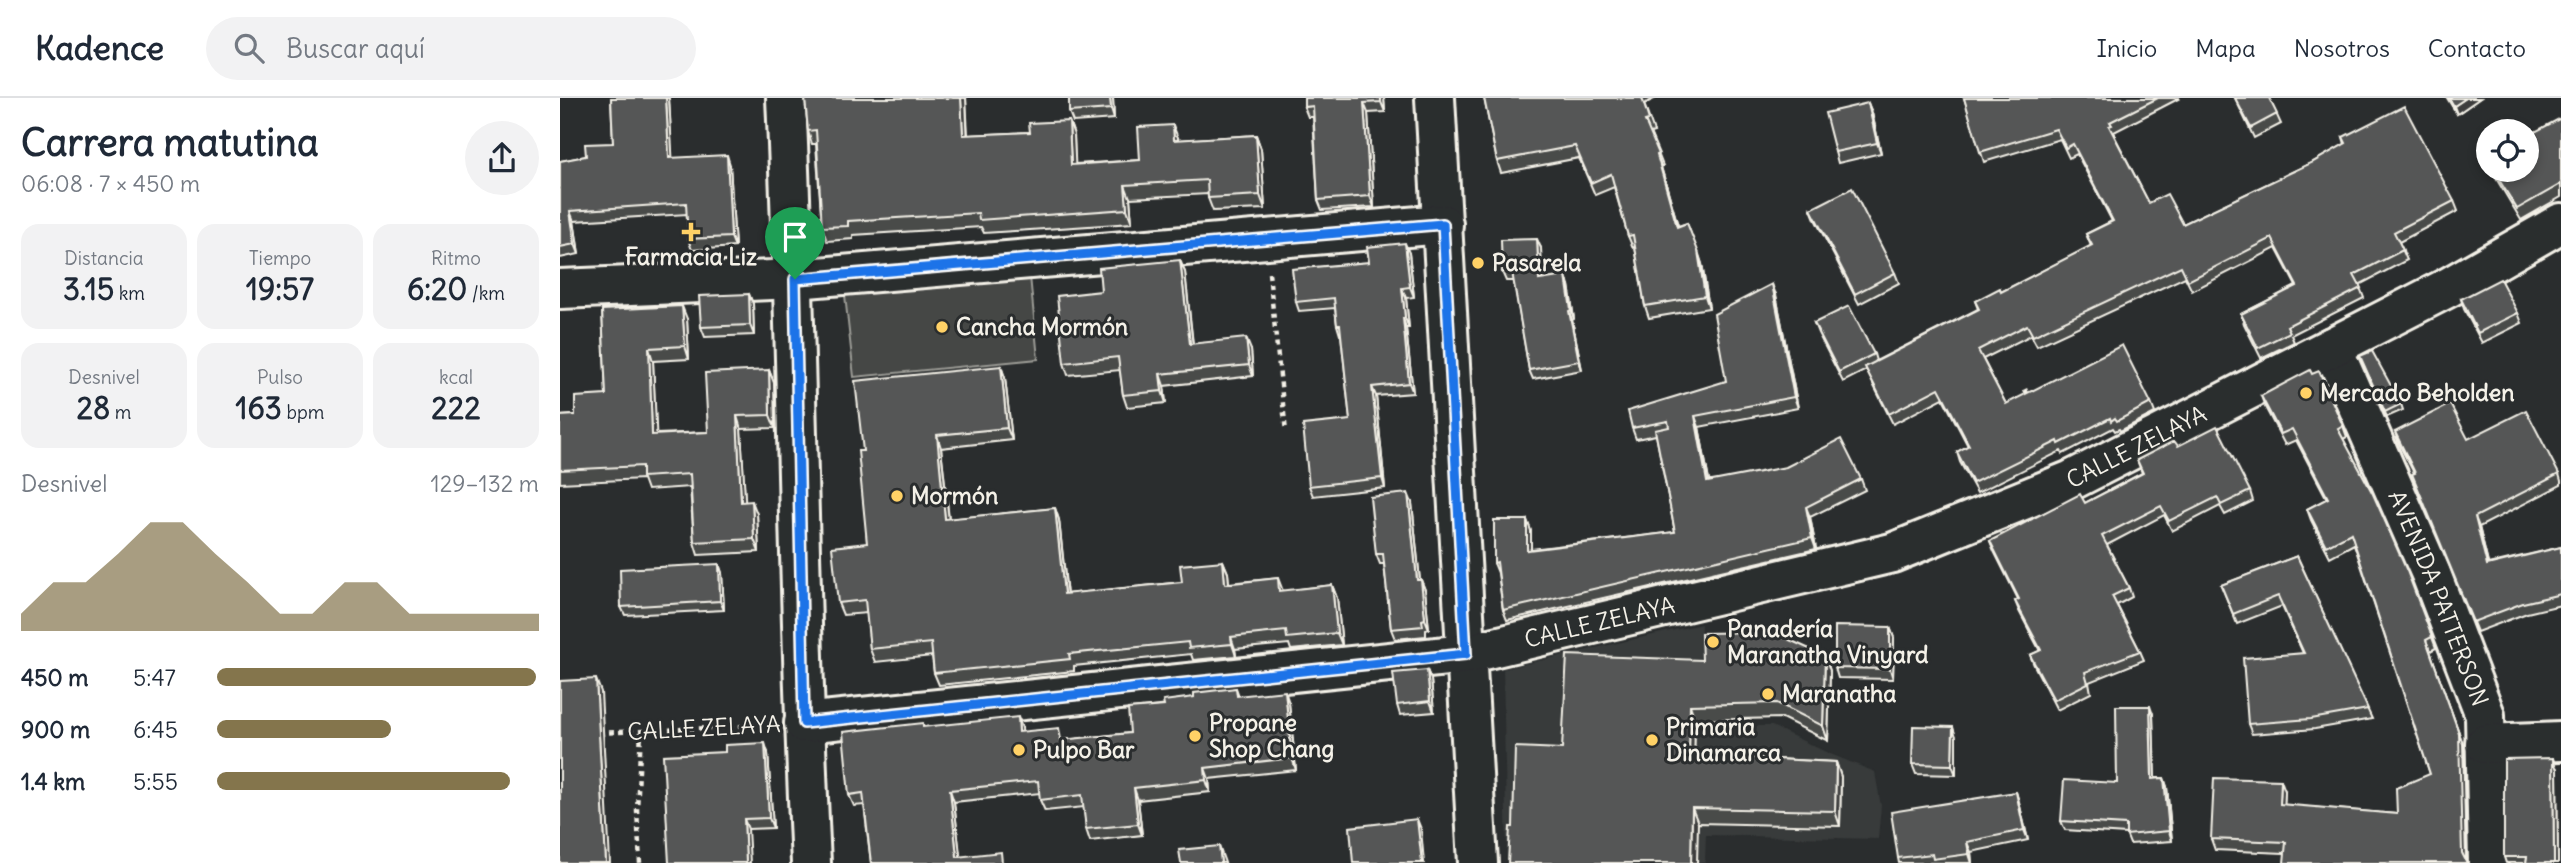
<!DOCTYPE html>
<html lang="es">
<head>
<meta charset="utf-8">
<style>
  :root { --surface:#fff; --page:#f2f2f3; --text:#1f2937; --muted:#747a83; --line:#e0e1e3; --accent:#84754c }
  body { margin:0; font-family:Delius,sans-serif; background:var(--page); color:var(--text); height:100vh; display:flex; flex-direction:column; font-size:26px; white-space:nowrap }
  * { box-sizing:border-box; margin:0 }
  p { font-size:23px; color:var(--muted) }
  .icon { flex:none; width:38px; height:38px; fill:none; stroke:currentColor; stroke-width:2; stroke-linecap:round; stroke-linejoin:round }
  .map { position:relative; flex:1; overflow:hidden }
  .side { display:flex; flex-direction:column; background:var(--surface); width:560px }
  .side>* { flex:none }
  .buttons { position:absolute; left:1916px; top:21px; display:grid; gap:14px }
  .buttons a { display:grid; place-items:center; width:63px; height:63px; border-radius:50%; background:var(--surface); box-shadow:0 4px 10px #0003; font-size:35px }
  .pin { position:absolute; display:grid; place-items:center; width:60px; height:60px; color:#fff; margin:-72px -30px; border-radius:50% 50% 50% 0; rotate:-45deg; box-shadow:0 0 7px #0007 }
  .pin .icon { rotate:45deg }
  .round { display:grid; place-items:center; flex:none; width:74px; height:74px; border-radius:37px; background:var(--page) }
  .overview { display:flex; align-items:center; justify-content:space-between; height:119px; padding:0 21px }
  h1 { font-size:38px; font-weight:700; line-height:52px }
  .stats { display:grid; grid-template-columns:repeat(3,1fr); gap:10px; height:119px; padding:7px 21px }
  .stats div { display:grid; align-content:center; border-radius:18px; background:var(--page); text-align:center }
  .stats b { font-size:30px; font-weight:700 }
  .stats small { font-size:19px; font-weight:400 }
  .stats p { font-size:19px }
  .chart { height:196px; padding:14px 21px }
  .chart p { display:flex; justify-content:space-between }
  .chart svg { width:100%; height:126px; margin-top:7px; fill:var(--accent); opacity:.7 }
  ul { padding:0 21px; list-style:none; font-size:23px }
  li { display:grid; grid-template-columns:112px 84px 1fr; align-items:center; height:52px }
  li i { height:18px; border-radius:9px; background:var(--accent) }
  header { display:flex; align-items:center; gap:42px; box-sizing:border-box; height:98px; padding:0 35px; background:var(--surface); border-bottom:2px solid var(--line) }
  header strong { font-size:33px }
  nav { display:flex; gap:38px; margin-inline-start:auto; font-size:24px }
  .search { width:490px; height:63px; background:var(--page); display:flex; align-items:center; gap:18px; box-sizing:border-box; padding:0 24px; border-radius:38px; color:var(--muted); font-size:26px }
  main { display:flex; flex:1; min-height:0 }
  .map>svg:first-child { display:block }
</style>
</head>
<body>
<header>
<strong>Kadence</strong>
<div class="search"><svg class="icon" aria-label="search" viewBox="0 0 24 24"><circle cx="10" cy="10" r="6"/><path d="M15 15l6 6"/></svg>Buscar aquí</div>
<nav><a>Inicio</a><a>Mapa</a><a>Nosotros</a><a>Contacto</a></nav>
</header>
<main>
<section class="side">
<div class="overview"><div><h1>Carrera matutina</h1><p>06:08 · 7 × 450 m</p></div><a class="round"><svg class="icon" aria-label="share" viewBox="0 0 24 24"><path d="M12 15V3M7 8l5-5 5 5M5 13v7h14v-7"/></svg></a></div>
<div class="stats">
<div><p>Distancia</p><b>3.15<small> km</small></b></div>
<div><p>Tiempo</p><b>19:57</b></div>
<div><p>Ritmo</p><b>6:20<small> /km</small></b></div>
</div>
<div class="stats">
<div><p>Desnivel</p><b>28<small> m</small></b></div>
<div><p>Pulso</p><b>163<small> bpm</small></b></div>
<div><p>kcal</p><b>222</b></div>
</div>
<div class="chart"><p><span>Desnivel</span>129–132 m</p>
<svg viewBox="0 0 160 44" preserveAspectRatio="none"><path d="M0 44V38L10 27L20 27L30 17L40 6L50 6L60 17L70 27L80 38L90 38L100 27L110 27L120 38L130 38L140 38L150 38L160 38V44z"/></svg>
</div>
<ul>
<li><b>450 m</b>5:47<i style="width:99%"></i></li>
<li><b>900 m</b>6:45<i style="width:54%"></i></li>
<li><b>1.4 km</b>5:55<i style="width:91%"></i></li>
</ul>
</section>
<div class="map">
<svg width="2001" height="765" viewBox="0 0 2001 765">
  <rect width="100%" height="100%" fill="#2a2d2e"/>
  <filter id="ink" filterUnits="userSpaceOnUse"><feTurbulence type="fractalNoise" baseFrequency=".0143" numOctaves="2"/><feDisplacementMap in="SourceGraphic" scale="14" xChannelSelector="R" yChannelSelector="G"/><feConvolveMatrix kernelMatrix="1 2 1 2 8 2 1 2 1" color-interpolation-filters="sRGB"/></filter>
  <g filter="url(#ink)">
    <polygon fill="#373a3a" points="1141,526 1139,628 1212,628 1268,655 1315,674 1321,708 1318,741 1146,737 1145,765 947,765 943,571"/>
    <polygon fill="#444645" stroke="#9c9c96" stroke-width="2" points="470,178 478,261 294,279 285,197"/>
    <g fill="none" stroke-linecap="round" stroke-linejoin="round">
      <g stroke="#f4f1e8" stroke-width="44">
        <g id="minor">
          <path d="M 226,0 C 238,255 238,510 251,765"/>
          <polyline points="875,0 918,765"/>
          <polyline points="0,191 235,181 883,126"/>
          <path id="s1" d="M 1772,249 L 1871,476 L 1925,617 L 1928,765"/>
          <path id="s2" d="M 244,625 L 906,556 L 1332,455 L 1512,382 L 1889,189 L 2001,125"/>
          <polyline points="1925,646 2001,643"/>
        </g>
      </g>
      <g stroke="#f4f1e8" stroke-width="4.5" stroke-dasharray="5 5" stroke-linecap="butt">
        <polyline points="709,175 726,334"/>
        <polyline points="1465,291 1469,300"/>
        <polyline points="39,635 212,627"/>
        <polyline points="80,765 77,712 81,634"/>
      </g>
      <use href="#minor" stroke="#2a2d2e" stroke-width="38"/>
    </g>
    <g fill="#494b4a" stroke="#f4f1e8" stroke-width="2">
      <polygon points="51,0 109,0 112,60 170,67 175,149 132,152 128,141 127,116 14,123 19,156 0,160 0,63 26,58 53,45"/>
      <polygon points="245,0 406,0 408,37 470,34 509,23 514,37 515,66 580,62 618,40 618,42 696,37 701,51 705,111 653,113 648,100 648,96 570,100 572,125 424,135 421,129 293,137 293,141 267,143 262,129 256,46 252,46 248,33"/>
      <polygon points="509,0 553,0 554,21 513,24 509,14"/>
      <polygon points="824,0 825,14 808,15 814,109 762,112 758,102 753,19 748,19 744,9"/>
      <polygon points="924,0 1096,0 1084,6 1094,34 1090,35 1103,68 1101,69 1118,128 1127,125 1142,166 1149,210 1089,220 1085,208 1075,149 1073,150 1068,138 1054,89 1035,97 1019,60 941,75 937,63"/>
      <polygon points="1404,0 1620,0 1554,34 1555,37 1554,37 1589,105 1623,126 1753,64 1785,46 1783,39 1894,103 1898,113 1839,144 1847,162 1799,187 1804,200 1731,237 1734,244 1701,260 1684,226 1681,216 1736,188 1716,150 1632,193 1625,179 1477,248 1471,237 1423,261 1446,306 1591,305 1595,315 1560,333 1559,331 1555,333 1553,330 1503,356 1501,353 1417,395 1400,364 1397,354 1408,348 1383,300 1333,326 1306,272 1283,284 1258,235 1254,225 1314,256 1316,263 1418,211 1415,203 1441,194 1531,148 1526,136 1552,123 1517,56 1509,60 1500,41 1424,64"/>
      <polygon points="1675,0 1709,0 1721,26 1694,40"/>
      <polygon points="1887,0 1920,0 1897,16"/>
      <polygon points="1308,5 1312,15 1321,55 1278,65 1275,54"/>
      <polygon points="2001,20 2001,99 1961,122 1931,72 1967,72"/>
      <polygon points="1251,111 1335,175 1339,185 1299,206 1255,121"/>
      <polygon points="981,150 982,182 1009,187 1014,221 1012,222 1022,272 973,281 969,272 954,183 946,183 942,174"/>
      <polygon points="849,155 854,199 846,200 849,230 846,230 853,295 816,298 825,390 753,398 749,388 790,322 781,237 780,237 777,227 775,210 739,213 736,204 809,164"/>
      <polygon points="625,174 633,246 691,252 693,278 604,288 606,305 567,309 563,297 560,272 508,277 504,265 541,193"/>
      <polygon points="189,196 193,206 194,237 145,239 141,229"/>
      <polygon points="1216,197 1238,310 1139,329 1149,383 1301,381 1305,392 1250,419 1256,451 947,522 943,512 938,475 934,465 967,422 971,433 971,451 1115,434 1096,337 1076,341 1072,330 1166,283"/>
      <polygon points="1901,201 1958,215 1962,225 1922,245 1904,211"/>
      <polygon points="42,212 127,221 129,261 93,263 96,336 148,334 209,272 214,285 215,330 181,331 185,404 197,416 199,454 138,457 134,444 130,389 87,392 83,381 0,385 0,318 15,317 46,297"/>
      <polygon points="1800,258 1841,306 1843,312 1827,319"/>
      <polygon points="441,268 445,280 452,342 381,350 389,421 495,410 499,422 507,496 622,484 663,463 668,475 669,485 718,480 723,493 772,487 777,500 782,547 731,552 729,546 675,551 676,558 633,562 631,556 514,568 514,573 379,587 374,575 372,558 315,564 310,551 307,515 283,517 278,505 307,445 303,353"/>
      <polygon points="1701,298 1783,328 1787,339 1783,341 1847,473 1876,550 1870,553 1903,646 1906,763 1655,752 1651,741 1725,693 1724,707 1837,716 1870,676 1794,446 1770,459 1751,422 1747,411 1767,401 1736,342 1725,347 1705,309"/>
      <polygon points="1835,334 1908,341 1999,376 2001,383 2001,387 1919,429 1928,466 2001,449 2001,507 1967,515 1917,534 1856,387 1854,375 1838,344"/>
      <polygon points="1618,348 1690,393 1693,403 1665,417 1660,408 1612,433 1604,417 1547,447 1569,490 1572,499 1557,507 1580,553 1584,562 1529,584 1531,595 1497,612 1474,567 1470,557 1480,553 1459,513 1455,503 1458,501 1434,453 1430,443 1525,405 1582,375 1577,362"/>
      <polygon points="852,405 860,482 861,482 865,492 869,531 866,532 866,538 835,541 831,531 824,466 820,466 816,456"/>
      <polygon points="1737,458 1812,621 1755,631 1692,636 1688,626 1743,555 1722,508 1677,526 1661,487"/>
      <polygon points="159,466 162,475 164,512 65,517 61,509"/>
      <polygon points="1330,529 1334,540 1333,581 1278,580 1275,570"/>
      <polygon points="1265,558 1270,573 1268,643 1222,620 1135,622 1134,657 1276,664 1281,679 1280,728 1138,725 953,729 1002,651 1142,562"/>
      <polygon points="867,572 871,582 874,614 840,617 837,607"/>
      <polygon points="676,590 679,598 729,605 736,672 649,681 650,694 578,702 582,737 530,743 526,731 524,709 485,713 480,702 480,695 394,704 400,759 445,765 311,765 304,707 294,708 289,697 364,629 462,630 462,634 504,642 570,635 604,608"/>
      <polygon points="1593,617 1595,680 1604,680 1607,689 1612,743 1570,746 1566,736 1505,732 1501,723 1557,685"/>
      <polygon points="1396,639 1396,677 1356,676 1352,666"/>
      <polygon points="208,655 213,730 188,731 109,765"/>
      <polygon points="1997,672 1998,765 1946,765 1944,759"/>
      <polygon points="1456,694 1459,704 1468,742 1411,754 1412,765 1339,765 1338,760"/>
    </g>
    <g fill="#3c3d3c" stroke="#f4f1e8" stroke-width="2">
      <polygon points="106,0 109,0 113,70 109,60"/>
      <polygon points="401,0 406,0 408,51 403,37"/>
      <polygon points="550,0 553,0 554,21 551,11"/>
      <polygon points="821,0 824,0 825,14 821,4"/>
      <polygon points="1906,0 1920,0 1897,16 1894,8"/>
      <polygon points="804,5 808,15 814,109 810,98"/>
      <polygon points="1308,5 1312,15 1321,55 1317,45"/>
      <polygon points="509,23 514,37 516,80 511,67"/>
      <polygon points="613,27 618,40 619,56 614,42"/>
      <polygon points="696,37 701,51 705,111 700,97"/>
      <polygon points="167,57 170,67 175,149 171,139"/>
      <polygon points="1097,57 1101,69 1122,141 1117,129"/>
      <polygon points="565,87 570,100 572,125 567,111"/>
      <polygon points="10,113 14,123 19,156 15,146"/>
      <polygon points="977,141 981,150 982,191 979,182"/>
      <polygon points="845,145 849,155 854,199 850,189"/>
      <polygon points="1138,153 1142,166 1149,210 1145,198"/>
      <polygon points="620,162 625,174 634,258 630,246"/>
      <polygon points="1006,178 1009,187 1014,221 1011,212"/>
      <polygon points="1212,186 1216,197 1238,310 1234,299"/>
      <polygon points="842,190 846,200 849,230 845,220"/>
      <polygon points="189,196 193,206 194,237 190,227"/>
      <polygon points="122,208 127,221 129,261 125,248"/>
      <polygon points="1009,213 1012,222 1022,272 1019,263"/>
      <polygon points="843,220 846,230 853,295 849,285"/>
      <polygon points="686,240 691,252 693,278 689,267"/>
      <polygon points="89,250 93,263 97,349 92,337"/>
      <polygon points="441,268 445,280 452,342 447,330"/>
      <polygon points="209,272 214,285 215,330 210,317"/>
      <polygon points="600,276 604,288 606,305 602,293"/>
      <polygon points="812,289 816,298 825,390 822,380"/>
      <polygon points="177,318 181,331 186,417 181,404"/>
      <polygon points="1135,318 1139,329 1151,394 1147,384"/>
      <polygon points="377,337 381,350 390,433 385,421"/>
      <polygon points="848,395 852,405 861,493 857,482"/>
      <polygon points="192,403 197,416 199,454 194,441"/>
      <polygon points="1246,409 1250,419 1256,451 1252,440"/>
      <polygon points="495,410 499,422 508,509 504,496"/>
      <polygon points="1915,419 1919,429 1931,477 1927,467"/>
      <polygon points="967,422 971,433 971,462 967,452"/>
      <polygon points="663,463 668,475 670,498 665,486"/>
      <polygon points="159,466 162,475 164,512 160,503"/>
      <polygon points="861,482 865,492 869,531 865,521"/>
      <polygon points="772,487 777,500 782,547 777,535"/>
      <polygon points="1330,529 1334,540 1333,581 1330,571"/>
      <polygon points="671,539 675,551 676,558 672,546"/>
      <polygon points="1866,542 1903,646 1906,765 1902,755"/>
      <polygon points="1265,558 1270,573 1268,643 1263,628"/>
      <polygon points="867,572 871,582 874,614 870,603"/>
      <polygon points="36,581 41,594 50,765 46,765"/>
      <polygon points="725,593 729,605 736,672 732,660"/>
      <polygon points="1130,607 1135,622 1134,671 1129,657"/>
      <polygon points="1590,608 1593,617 1595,690 1592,681"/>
      <polygon points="458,619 462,630 463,646 459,634"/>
      <polygon points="1393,629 1396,639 1396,677 1392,667"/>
      <polygon points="205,645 208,655 213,730 209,720"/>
      <polygon points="1993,660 1997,672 1998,765 1994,765"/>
      <polygon points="1276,664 1281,679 1280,728 1275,713"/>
      <polygon points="645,670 649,681 650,694 646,682"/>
      <polygon points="1604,680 1607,689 1612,743 1609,733"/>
      <polygon points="1721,682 1725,693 1724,717 1720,706"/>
      <polygon points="574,690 578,702 582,737 578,726"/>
      <polygon points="390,692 394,704 401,765 397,759"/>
      <polygon points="1456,694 1459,704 1468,742 1464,732"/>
      <polygon points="1132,710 1138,725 1137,765 1131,765"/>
      <polygon points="184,721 188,731 190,765 186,765"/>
      <polygon points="857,721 861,731 864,765 862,765"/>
      <polygon points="1407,744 1411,754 1412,765 1409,756"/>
      <polygon points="659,748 664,762 665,765 661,765"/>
    </g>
    <g fill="#555756" stroke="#f4f1e8" stroke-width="2">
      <polygon points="51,0 106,0 109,60 167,57 171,139 128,141 126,105 10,113 15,146 0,149 0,63 26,58 25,46 53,45"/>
      <polygon points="245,0 401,0 403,37 470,34 469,25 509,23 511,67 580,62 578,29 613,27 614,42 696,37 700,97 648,100 647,82 565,87 567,111 419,122 418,115 288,123 288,128 262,129 256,32 248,33"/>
      <polygon points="509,0 550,0 551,11 509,14"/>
      <polygon points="744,0 821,0 821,4 804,5 810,98 758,102 753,8 744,9"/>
      <polygon points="924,0 1082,0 1089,22 1085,23 1099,56 1097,57 1117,129 1127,125 1138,153 1145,198 1085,208 1073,137 1068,138 1051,76 1031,85 1015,48 937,63"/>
      <polygon points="1404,0 1598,0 1550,24 1552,27 1549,28 1589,105 1607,96 1623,126 1753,64 1786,45 1783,39 1844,8 1894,103 1834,134 1843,152 1794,177 1801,190 1727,228 1730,234 1698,250 1681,216 1737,188 1712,140 1628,183 1621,168 1473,238 1467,227 1418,252 1446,306 1562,247 1591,305 1557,323 1555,320 1551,323 1550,320 1499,346 1498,343 1413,385 1397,354 1409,347 1379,290 1329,316 1305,269 1419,211 1415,203 1440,190 1441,194 1532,147 1526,136 1553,123 1513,46 1506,50 1496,31 1420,54"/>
      <polygon points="1675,0 1709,0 1717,16 1691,30"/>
      <polygon points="1889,0 1906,0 1894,8"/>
      <polygon points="1308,5 1317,45 1275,54 1265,15"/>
      <polygon points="2001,20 2001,86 1957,111 1933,72 1967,72 1967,38"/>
      <polygon points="1928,52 1928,64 1923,56"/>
      <polygon points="1292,90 1335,175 1295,196 1251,111"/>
      <polygon points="977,141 979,182 1006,178 1011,212 1009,213 1019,263 969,272 952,174 942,174 941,142"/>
      <polygon points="845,145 850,189 842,190 845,220 843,220 849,285 812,289 822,380 749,388 743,327 790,322 780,227 777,227 774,200 736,204 732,171 809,164 807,149"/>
      <polygon points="620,162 630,246 686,240 689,267 600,276 602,293 563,297 558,259 504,265 497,198 541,193 539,170"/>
      <polygon points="1940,181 1958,215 1918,235 1901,201"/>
      <polygon points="1212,186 1234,299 1135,318 1147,384 1226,369 1281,341 1301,381 1246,409 1252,440 943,512 937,464 934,465 934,422 967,422 967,452 1115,434 1095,332 1109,329 1108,323 1072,330 1068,313 1166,283 1154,216"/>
      <polygon points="189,196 190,227 141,229 139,198"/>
      <polygon points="122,208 125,248 89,250 92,337 148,334 145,275 209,272 210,317 177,318 181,404 192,403 194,441 134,444 130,376 82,379 82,368 0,372 0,318 15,317 15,299 46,297 42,212"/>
      <polygon points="1289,208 1314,256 1279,274 1254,225"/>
      <polygon points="1812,253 1841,306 1825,314 1800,258"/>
      <polygon points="441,268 447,330 377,337 385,421 495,410 504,496 622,484 620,467 663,463 665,486 718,480 719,493 772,487 777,535 727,540 726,533 671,539 672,546 629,550 628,544 509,556 510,561 374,575 371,545 310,551 305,502 278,505 272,449 307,445 298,353 303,353 295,283"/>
      <polygon points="1750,272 1752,276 1759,273 1783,328 1778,331 1813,396 1847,473 1872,539 1866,542 1899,635 1902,755 1907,765 1724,765 1726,744 1651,741 1654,680 1721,682 1720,706 1837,716 1836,690 1870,676 1791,435 1766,448 1747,411 1768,400 1732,331 1721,336 1701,298"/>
      <polygon points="1890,306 1908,341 1966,312 1999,376 1915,419 1927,467 2001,449 2001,496 1963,505 1913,524 1852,376 1855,375 1835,334"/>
      <polygon points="1657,328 1690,393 1661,407 1657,399 1609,423 1601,408 1542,438 1569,490 1552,498 1580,553 1525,574 1528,585 1494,602 1470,557 1481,552 1455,503 1459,501 1430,443 1520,396 1525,405 1583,375 1577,362 1612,344 1615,344 1618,348"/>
      <polygon points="848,395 857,482 861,482 865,521 862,522 863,528 831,531 823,456 816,456 810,399"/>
      <polygon points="1737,458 1808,611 1751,621 1688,626 1683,560 1744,555 1718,498 1673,516 1661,487"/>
      <polygon points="159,466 160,503 61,509 60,471"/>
      <polygon points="1275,528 1330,529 1330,571 1275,570"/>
      <polygon points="1212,534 1265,558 1263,628 1217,605 1130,607 1129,657 1276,664 1275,713 1132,710 1131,765 948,765 950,729 953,729 955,649 1002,651 1007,557 1142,562 1141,535"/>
      <polygon points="867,572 870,603 837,607 833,575"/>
      <polygon points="36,581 46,765 0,765 0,583"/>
      <polygon points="676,590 677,598 725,593 732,660 645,670 646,682 574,690 578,726 526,731 522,697 480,702 478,683 390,692 397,759 441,754 442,765 311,765 303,695 289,697 283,634 363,625 363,629 458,619 459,634 499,630 501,642 570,635 568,611 604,608 603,603 634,599 634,595"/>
      <polygon points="1556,608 1590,608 1592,681 1604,680 1609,733 1566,737 1566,727 1501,723 1504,682 1557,685"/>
      <polygon points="1353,628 1393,629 1392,667 1352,666"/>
      <polygon points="205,645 209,720 184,721 186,765 109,765 103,657 165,654 165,647"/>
      <polygon points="1993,660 1994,765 1966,765 1967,759 1944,759 1944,661"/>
      <polygon points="1456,694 1464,732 1407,744 1409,756 1373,761 1372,756 1338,760 1331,714"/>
      <polygon points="857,721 862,765 793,765 790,729"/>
      <polygon points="659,748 661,765 621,765 619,752"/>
    </g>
  </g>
  <g fill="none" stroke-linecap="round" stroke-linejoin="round" filter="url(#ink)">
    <g stroke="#fff" stroke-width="14">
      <polygon id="route" points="883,126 906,556 244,625 235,181"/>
    </g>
    <use href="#route" stroke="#1a73e8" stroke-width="9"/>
  </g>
  <g fill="#ffd166" stroke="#2a2d2e" stroke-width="2.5">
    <path d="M127.5 123.5h7v7h7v7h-7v7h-7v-7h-7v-7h7z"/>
    <circle cx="918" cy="165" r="7"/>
    <circle cx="382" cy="229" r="7"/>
    <circle cx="1746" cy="295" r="7"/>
    <circle cx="337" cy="398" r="7"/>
    <circle cx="1153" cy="544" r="7"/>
    <circle cx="1208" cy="596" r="7"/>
    <circle cx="635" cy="638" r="7"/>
    <circle cx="1092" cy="642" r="7"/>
    <circle cx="459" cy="652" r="7"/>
  </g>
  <g text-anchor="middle" stroke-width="6" stroke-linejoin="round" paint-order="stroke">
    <g font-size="23" font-weight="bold" fill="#f4f1e8" stroke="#2a2d2e" text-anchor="start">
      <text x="131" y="167" text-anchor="middle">Farmacia Liz</text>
      <text x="932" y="173">Pasarela</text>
      <text x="396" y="237">Cancha Mormón</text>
      <text x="1760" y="303">Mercado Beholden</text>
      <text x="351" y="406">Mormón</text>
      <text x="1167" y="539">Panadería<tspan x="1167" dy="26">Maranatha Vinyard</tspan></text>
      <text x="1222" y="604">Maranatha</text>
      <text x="649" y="633">Propane<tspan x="649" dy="26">Shop Chang</tspan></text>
      <text x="1106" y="637">Primaria<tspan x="1106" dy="26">Dinamarca</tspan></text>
      <text x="473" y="660">Pulpo Bar</text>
    </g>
    <g font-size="23" fill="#f4f1e8" stroke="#2a2d2e">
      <text dy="8" stroke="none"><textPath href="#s2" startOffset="1370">CALLE ZELAYA</textPath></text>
      <text dy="8" stroke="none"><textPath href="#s1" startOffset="273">AVENIDA PATTERSON</textPath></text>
      <text dy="8" stroke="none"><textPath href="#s2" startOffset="803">CALLE ZELAYA</textPath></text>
      <text transform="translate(144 630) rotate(-3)" y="8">CALLE ZELAYA</text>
    </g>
  </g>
</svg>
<div class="buttons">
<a><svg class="icon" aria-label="locate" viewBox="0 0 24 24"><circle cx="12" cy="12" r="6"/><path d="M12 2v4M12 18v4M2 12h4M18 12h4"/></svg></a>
</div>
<div class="pin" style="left:235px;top:181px;background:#1e9e55"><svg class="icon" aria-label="arrive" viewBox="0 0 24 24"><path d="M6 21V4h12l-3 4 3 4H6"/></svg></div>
</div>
</main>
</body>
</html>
